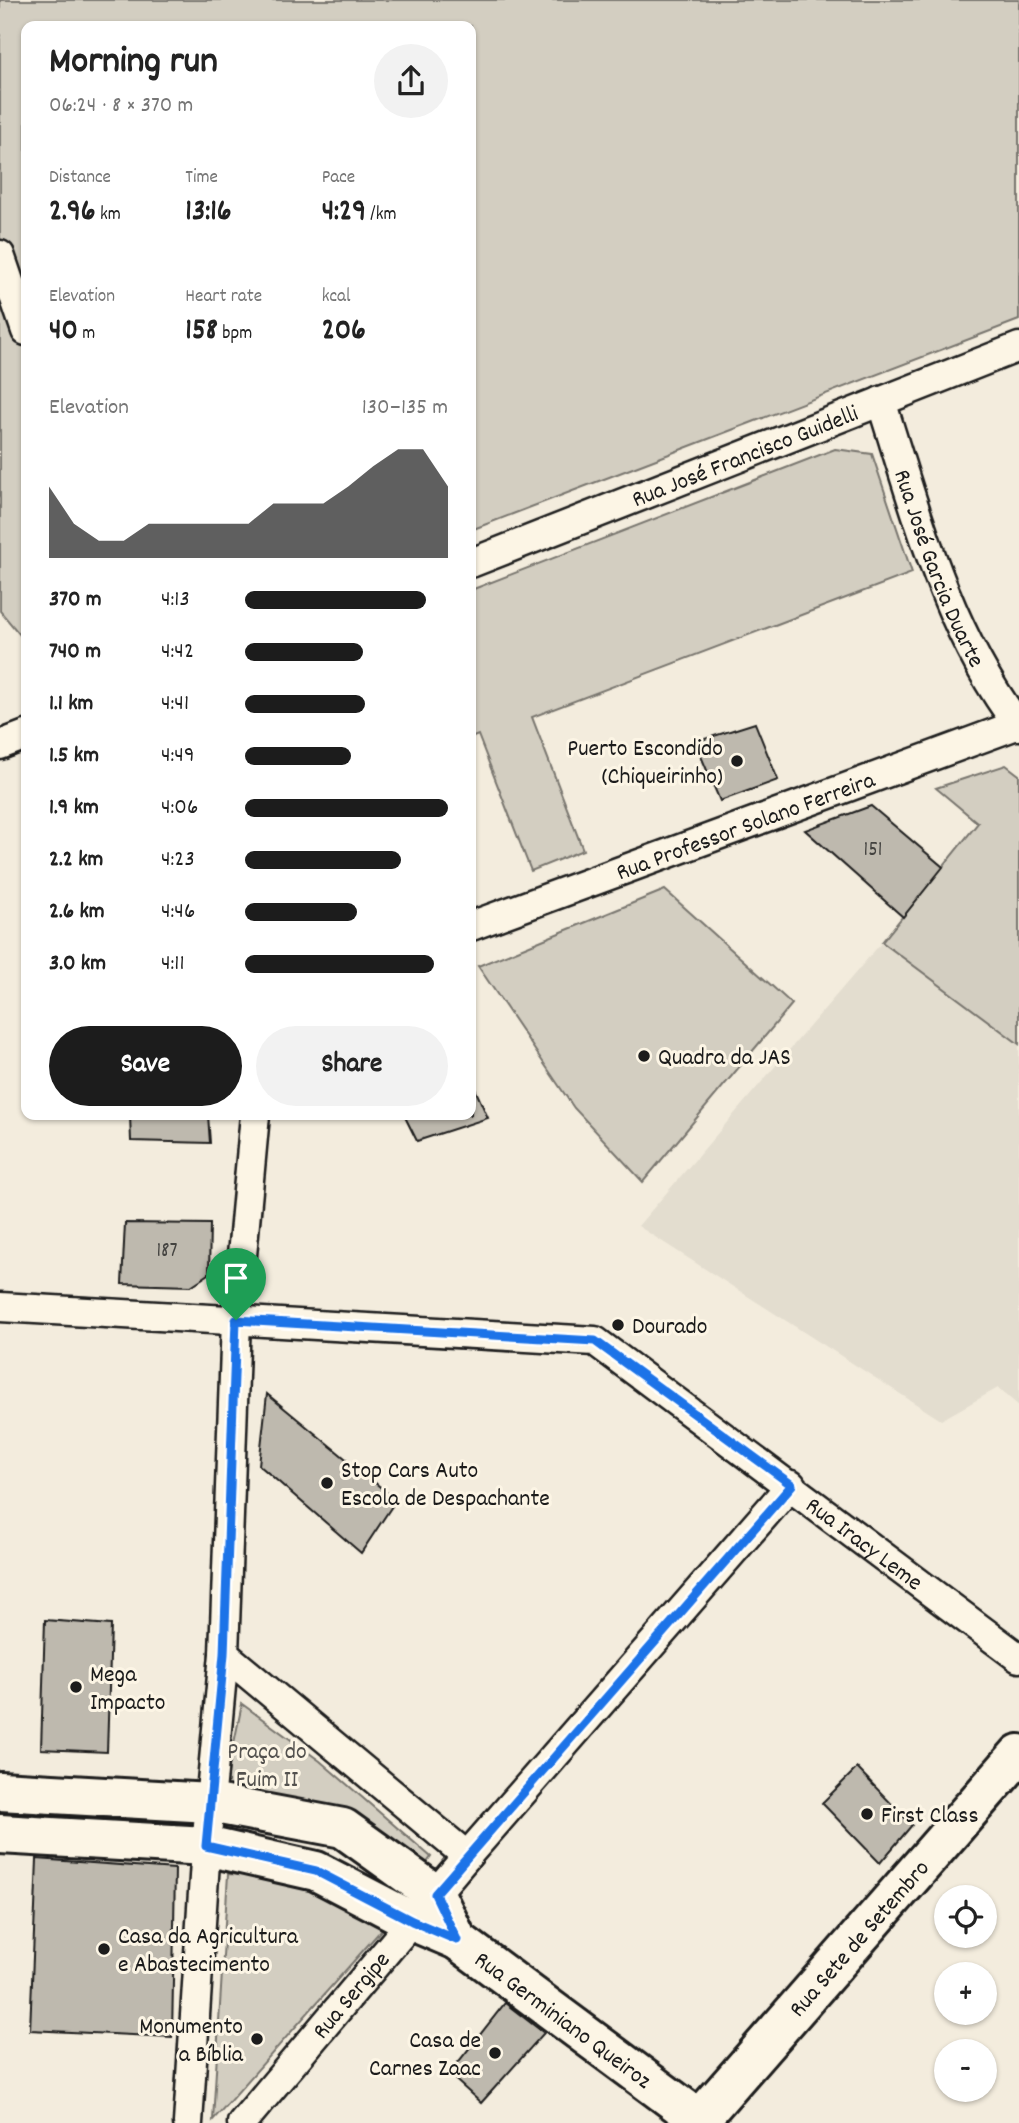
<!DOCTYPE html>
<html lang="en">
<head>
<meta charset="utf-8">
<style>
  :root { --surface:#fff; --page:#f2f2f2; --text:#222; --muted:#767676; --accent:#1c1c1c }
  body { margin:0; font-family:Dekko,sans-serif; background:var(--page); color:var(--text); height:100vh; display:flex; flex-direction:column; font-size:26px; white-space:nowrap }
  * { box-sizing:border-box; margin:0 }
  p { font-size:23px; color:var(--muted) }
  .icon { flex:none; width:38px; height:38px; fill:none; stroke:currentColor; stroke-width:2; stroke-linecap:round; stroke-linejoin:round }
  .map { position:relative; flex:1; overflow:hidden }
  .sheet { position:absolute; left:21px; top:21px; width:455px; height:1099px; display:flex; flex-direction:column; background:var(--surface); border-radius:14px; box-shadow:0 2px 5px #0004 }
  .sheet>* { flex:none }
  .buttons { position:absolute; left:934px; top:1885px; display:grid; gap:14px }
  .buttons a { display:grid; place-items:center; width:63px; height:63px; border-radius:50%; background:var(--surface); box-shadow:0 2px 5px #0004; font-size:35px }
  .pin { position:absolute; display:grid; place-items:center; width:60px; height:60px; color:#fff; margin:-72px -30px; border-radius:50% 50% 50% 0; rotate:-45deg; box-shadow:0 0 7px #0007 }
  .pin .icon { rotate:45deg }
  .round { display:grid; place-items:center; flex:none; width:74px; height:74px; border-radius:37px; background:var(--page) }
  .overview { display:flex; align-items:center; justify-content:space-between; height:119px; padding:0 28px }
  h1 { font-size:38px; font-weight:700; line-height:52px }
  .stats { display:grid; grid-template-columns:repeat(3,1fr); gap:10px; height:119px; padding:7px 28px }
  .stats div { display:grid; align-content:center }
  .stats b { font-size:30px; font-weight:700 }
  .stats small { font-size:19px; font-weight:400 }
  .stats p { font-size:19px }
  .chart { height:196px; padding:14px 28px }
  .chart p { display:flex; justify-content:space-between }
  .chart svg { width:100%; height:126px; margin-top:7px; fill:var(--accent); opacity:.7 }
  .cta { display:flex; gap:14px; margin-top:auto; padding:14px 28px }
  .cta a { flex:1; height:80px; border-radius:42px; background:var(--accent); color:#fff; font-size:28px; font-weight:700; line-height:80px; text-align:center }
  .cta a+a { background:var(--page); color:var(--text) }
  ul { padding:0 28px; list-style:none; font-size:23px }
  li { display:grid; grid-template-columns:112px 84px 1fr; align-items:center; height:52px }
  li i { height:18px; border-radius:9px; background:var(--accent) }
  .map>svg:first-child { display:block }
</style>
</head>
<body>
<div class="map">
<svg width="1019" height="2123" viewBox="0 0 1019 2123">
  <rect width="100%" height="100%" fill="#f3ecdd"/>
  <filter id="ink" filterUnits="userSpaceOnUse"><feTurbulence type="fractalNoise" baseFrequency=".0143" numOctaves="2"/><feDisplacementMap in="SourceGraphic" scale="14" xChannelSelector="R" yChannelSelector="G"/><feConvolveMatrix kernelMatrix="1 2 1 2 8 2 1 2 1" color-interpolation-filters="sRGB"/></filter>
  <g filter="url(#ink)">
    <polygon fill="#e3ddcf" points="882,942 1019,1044 1019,1406 998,1388 941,1420 638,1226"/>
    <g fill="#d3cec1" stroke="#78756e" stroke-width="2">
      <polygon points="0,0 1019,0 1019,320 471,530 471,26 26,26 26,642 0,611"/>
      <polygon points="835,449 872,454 912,573 532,717 583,850 531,871 478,735 471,738 471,590"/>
      <polygon points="1006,765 1019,775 1019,1044 882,942 978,823 936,788"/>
      <polygon points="665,890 792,1004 643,1182 574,1108 478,966"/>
      <polygon points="242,1704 320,1761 431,1857 419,1874 224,1792"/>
      <polygon points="228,1874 314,1879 391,1919 213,2120"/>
    </g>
    <g fill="#beb9ae" stroke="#1c1c1c" stroke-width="2">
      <polygon points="755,723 778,780 720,801 695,742"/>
      <polygon points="871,806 943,867 903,917 805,830"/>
      <polygon points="471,1080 488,1118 417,1141 404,1115 471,1115"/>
      <polygon points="130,1115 208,1115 210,1143 131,1141"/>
      <polygon points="125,1223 210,1224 209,1274 191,1286 122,1284"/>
      <polygon points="267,1394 396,1500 361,1553 259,1465"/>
      <polygon points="45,1620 111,1625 107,1752 41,1749"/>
      <polygon points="857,1768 912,1825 880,1863 822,1803"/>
      <polygon points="37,1859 175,1869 172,2037 30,2030"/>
      <polygon points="505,2003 544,2033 481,2103 449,2074"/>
    </g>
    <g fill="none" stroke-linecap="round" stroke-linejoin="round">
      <g stroke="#1c1c1c" stroke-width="33">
        <g id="minor">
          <polyline points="0,255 26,331"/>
          <path id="s1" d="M 881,401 C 916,511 947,632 1019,726"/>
          <path id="s2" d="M 471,563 L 1019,347"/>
          <polyline points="0,745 26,735"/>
          <path id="s3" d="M 471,926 L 1019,724"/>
          <path id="s4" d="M 0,1307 L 595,1341 L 1019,1658"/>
          <polyline points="224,1654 467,1856"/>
          <polyline points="188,2123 206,1846 224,1654 236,1320 255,1115"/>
          <path id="s5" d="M 242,2123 L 467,1856 L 791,1485"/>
        </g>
      </g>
      <g stroke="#1c1c1c" stroke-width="44">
        <g id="secondary">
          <polyline points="0,1791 210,1803 343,1828 435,1894 457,1940"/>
          <path id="s6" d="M 0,1834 L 206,1846 L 316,1871 L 412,1921 L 457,1940 L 704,2123"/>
          <path id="s7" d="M 699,2120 L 1019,1754"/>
        </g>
      </g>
      <use href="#minor" stroke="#fcf5e5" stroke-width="28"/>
      <use href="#secondary" stroke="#fcf5e5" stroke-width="38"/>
    </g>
  </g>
  <g fill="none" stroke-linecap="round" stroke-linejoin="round" filter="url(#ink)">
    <g stroke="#fff" stroke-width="14">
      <polygon id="route" points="236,1320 595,1341 792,1485 435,1894 457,1940 412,1921 316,1871 206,1846 224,1654"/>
    </g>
    <use href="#route" stroke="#1a73e8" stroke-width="9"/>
  </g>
  <g fill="#1c1c1c" stroke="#fcf5e5" stroke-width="2.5">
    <circle cx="737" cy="761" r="7"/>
    <circle cx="644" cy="1056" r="7"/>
    <circle cx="618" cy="1325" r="7"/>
    <circle cx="327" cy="1483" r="7"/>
    <circle cx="76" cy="1687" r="7"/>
    <circle cx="867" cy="1814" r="7"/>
    <circle cx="104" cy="1949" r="7"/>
    <circle cx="257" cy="2039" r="7"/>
    <circle cx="495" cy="2053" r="7"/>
  </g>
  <g text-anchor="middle" stroke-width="6" stroke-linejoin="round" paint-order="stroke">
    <g font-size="21" fill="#444340">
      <text x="873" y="855">151</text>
      <text x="167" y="1256">187</text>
    </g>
    <g font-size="24" fill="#1c1c1c" stroke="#fcf5e5">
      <text dy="8" stroke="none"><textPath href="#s2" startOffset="294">Rua José Francisco Guidelli</textPath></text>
      <text dy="8" stroke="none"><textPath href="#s1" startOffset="177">Rua José Garcia Duarte</textPath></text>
      <text dy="8" stroke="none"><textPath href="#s3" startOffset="292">Rua Professor Solano Ferreira</textPath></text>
      <text dy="8" stroke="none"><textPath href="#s4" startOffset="933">Rua Iracy Leme</textPath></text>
      <text dy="8" stroke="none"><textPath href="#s7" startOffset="242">Rua Sete de Setembro</textPath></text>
      <text dy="8" stroke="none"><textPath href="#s5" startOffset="168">Rua Sergipe</textPath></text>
      <text dy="8" stroke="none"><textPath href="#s6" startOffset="609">Rua Germiniano Queiroz</textPath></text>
    </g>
    <g font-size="24" fill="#1c1c1c" stroke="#fcf5e5" text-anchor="start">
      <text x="723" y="755" text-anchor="end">Puerto Escondido<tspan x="723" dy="28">(Chiqueirinho)</tspan></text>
      <text x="658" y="1064">Quadra da JAS</text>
      <text x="632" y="1333">Dourado</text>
      <text x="341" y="1477">Stop Cars Auto<tspan x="341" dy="28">Escola de Despachante</tspan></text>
      <text x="90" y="1681">Mega<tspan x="90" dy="28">Impacto</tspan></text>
      <text x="881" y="1822">First Class</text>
      <text x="118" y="1943">Casa da Agricultura<tspan x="118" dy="28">e Abastecimento</tspan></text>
      <text x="243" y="2033" text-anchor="end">Monumento<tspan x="243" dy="28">a Bíblia</tspan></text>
      <text x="481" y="2047" text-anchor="end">Casa de<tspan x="481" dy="28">Carnes Zaac</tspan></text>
    </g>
    <g font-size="24" fill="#53514e" stroke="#fcf5e5">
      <text x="267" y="1758">Praça do<tspan x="267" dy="28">Fuim II</tspan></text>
    </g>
  </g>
</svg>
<div class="buttons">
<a><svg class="icon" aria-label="locate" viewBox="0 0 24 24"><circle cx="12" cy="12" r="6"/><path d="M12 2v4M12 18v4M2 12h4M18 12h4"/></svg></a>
<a>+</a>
<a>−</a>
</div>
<div class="pin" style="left:236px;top:1320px;background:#1e9e55"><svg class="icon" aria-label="arrive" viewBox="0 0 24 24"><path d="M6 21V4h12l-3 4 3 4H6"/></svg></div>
<section class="sheet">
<div class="overview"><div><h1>Morning run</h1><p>06:24 · 8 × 370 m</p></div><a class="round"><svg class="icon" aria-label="share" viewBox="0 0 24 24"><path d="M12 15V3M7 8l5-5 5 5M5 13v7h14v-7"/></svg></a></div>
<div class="stats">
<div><p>Distance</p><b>2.96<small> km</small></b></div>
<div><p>Time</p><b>13:16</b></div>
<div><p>Pace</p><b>4:29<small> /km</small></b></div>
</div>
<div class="stats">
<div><p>Elevation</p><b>40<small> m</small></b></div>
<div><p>Heart rate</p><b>158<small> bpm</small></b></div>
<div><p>kcal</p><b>206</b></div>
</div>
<div class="chart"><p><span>Elevation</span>130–135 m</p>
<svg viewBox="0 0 160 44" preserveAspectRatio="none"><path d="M0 44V19L10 32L20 38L30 38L40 32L50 32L60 32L70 32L80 32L90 25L100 25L110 25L120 19L130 12L140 6L150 6L160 19V44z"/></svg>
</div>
<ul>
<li><b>370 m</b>4:13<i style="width:89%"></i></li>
<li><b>740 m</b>4:42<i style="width:58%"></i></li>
<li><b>1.1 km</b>4:41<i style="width:59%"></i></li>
<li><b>1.5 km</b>4:49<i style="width:52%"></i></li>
<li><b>1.9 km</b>4:06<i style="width:100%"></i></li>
<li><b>2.2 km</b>4:23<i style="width:77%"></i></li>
<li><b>2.6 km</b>4:46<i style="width:55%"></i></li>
<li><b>3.0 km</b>4:11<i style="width:93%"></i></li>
</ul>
<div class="cta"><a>Save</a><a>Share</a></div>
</section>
</div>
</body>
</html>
